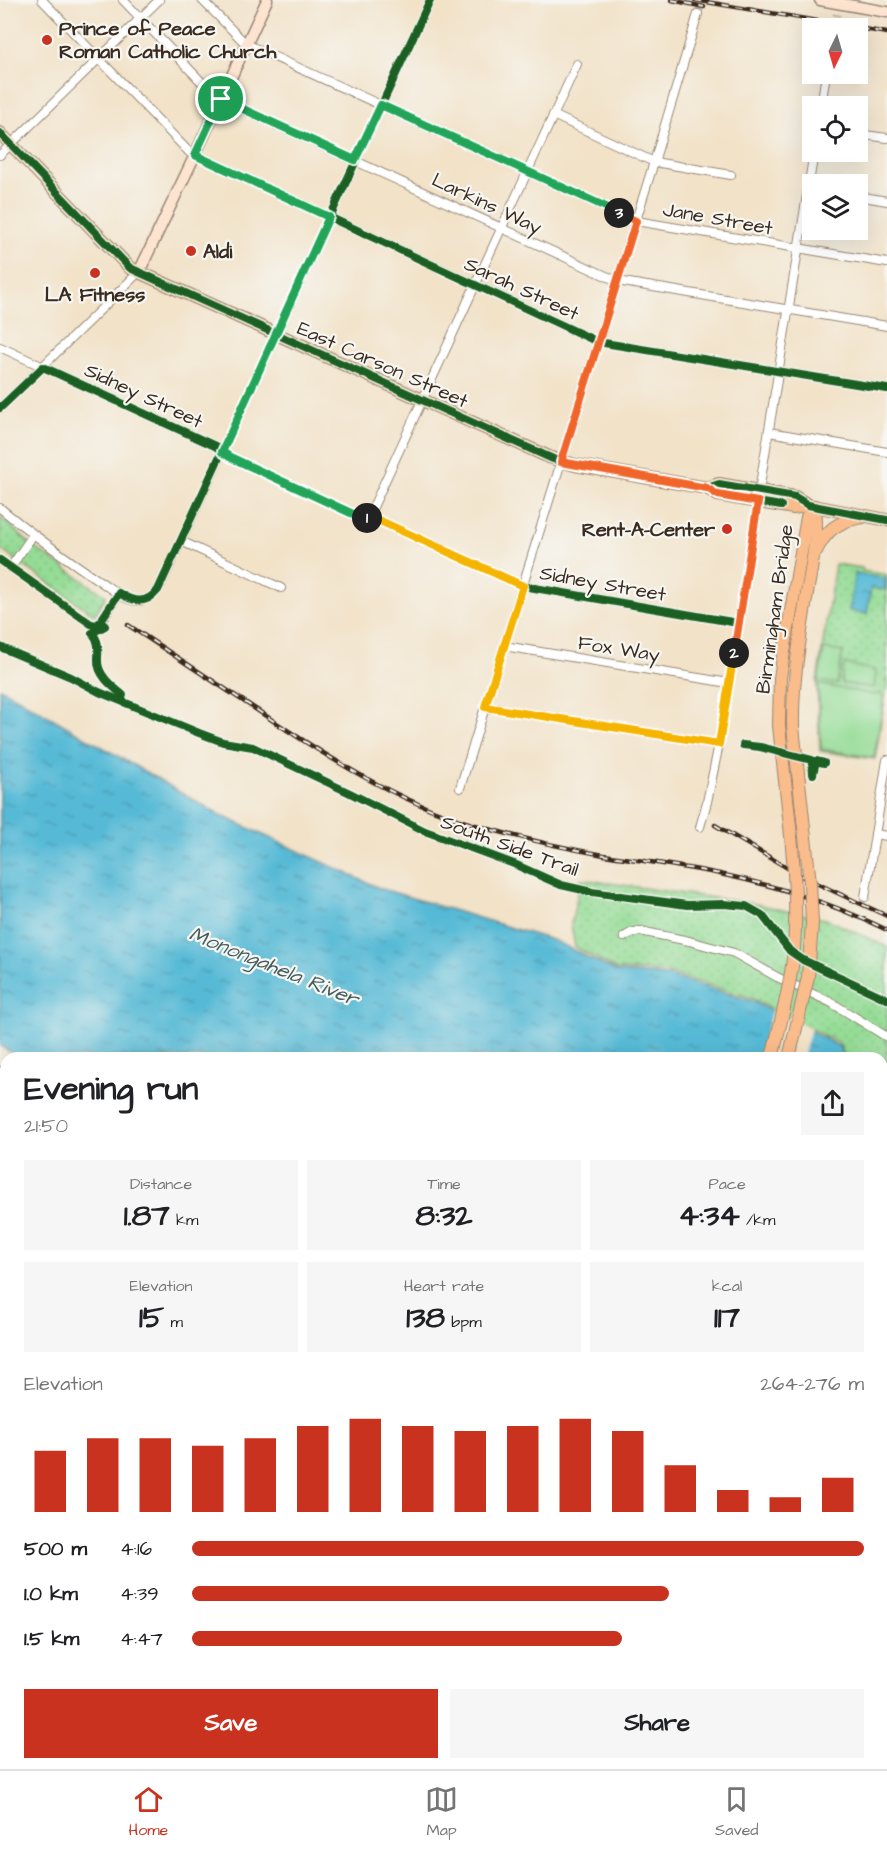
<!DOCTYPE html>
<html lang="en">
<head>
<meta charset="utf-8">
<style>
  :root { --surface:#fff; --page:#f6f6f6; --text:#202124; --muted:#757577; --line:#e0e0e0; --accent:#c8321e }
  body { margin:0; font-family:"Architects Daughter",sans-serif; background:var(--page); color:var(--text); height:100vh; display:flex; flex-direction:column; font-size:22px; white-space:nowrap }
  * { box-sizing:border-box; margin:0 }
  p { font-size:20px; color:var(--muted) }
  .icon { flex:none; width:33px; height:33px; fill:none; stroke:currentColor; stroke-width:2; stroke-linecap:round; stroke-linejoin:round }
  .map { position:relative; flex:1; overflow:hidden }
  .drawer { position:absolute; left:0px; top:1052px; width:888px; height:718px; display:flex; flex-direction:column; background:var(--surface); border-radius:18px 18px 0 0; box-shadow:0 6px 24px #0002 }
  .drawer>* { flex:none }
  .needle { width:39px; rotate:185deg }
  .controls { position:absolute; left:802px; top:18px; display:grid; gap:12px }
  .controls a { display:grid; place-items:center; width:66px; height:66px; border-radius:0px; background:var(--surface); box-shadow:0 6px 24px #0002; font-size:30px }
  .pin { position:absolute; display:grid; place-items:center; width:51px; height:51px; color:#fff; margin:-26px; border:3px solid #fff; border-radius:50%; box-shadow:0 2px 6px #0007 }
  .km { position:absolute; width:30px; height:30px; margin:-15px; border-radius:50%; background:#222; color:#fff; font-size:16px; line-height:30px; text-align:center }
  .round { display:grid; place-items:center; flex:none; width:63px; height:63px; border-radius:0px; background:var(--page) }
  .summary { display:flex; align-items:center; justify-content:space-between; height:102px; padding:0 24px }
  h1 { font-size:33px; font-weight:700; line-height:45px }
  .metrics { display:grid; grid-template-columns:repeat(3,1fr); gap:9px; height:102px; padding:6px 24px }
  .metrics div { display:grid; align-content:center; border-radius:0px; background:var(--page); text-align:center }
  .metrics b { font-size:30px; font-weight:700 }
  .metrics small { font-size:16px; font-weight:400 }
  .metrics p { font-size:16px }
  .chart { height:168px; padding:12px 24px }
  .chart p { display:flex; justify-content:space-between }
  .chart svg { width:100%; height:108px; margin-top:6px; stroke:var(--accent); stroke-width:6 }
  .cta { display:flex; gap:12px; margin-top:auto; padding:12px 24px }
  .cta a { flex:1; height:69px; border-radius:0px; background:var(--accent); color:#fff; font-size:24px; font-weight:700; line-height:69px; text-align:center }
  .cta a+a { background:var(--page); color:var(--text) }
  ul { padding:0 24px; list-style:none; font-size:20px }
  li { display:grid; grid-template-columns:96px 72px 1fr; align-items:center; height:45px }
  li i { height:15px; border-radius:8px; background:var(--accent) }
  .tabs { display:flex; justify-content:space-around; align-items:center; height:84px; border-top:2px solid var(--line); background:var(--surface); font-size:16px; color:var(--muted) }
  .tabs a { display:grid; justify-items:center; gap:3px }
  .tabs .active { color:var(--accent) }
  .map>svg:first-child { display:block }
</style>
</head>
<body>
<div class="map">
<svg width="887" height="1769" viewBox="0 0 887 1769">
  <defs>
    <pattern id="forest-crowns" width="20" height="18" patternUnits="userSpaceOnUse" patternTransform="scale(1.5)"><rect width="20" height="18" fill="#78bc7f"/><path d="M2 6a3 3 0 1 1 6 0M12 15a3 3 0 1 1 6 0" fill="none" stroke="#649967"/></pattern>
    <pattern id="park-dots" width="8" height="8" patternUnits="userSpaceOnUse" patternTransform="scale(1.5)"><rect width="8" height="8" fill="#95dc96"/><path d="M2 2h.1M6 6h.1" fill="none" stroke="#81bd81" stroke-width="1.8" stroke-linecap="round"/></pattern>
    <pattern id="water-ripples" width="26" height="14" patternUnits="userSpaceOnUse" patternTransform="scale(1.5)"><rect width="26" height="14" fill="#57bad6"/><path d="M2 4q2-2 4 0t4 0M15 11q2-2 4 0t4 0" fill="none" stroke="#4997ad"/></pattern>
  </defs>
  <rect width="100%" height="100%" fill="#f6f6f2"/>
  <filter id="ink" filterUnits="userSpaceOnUse"><feTurbulence type="fractalNoise" baseFrequency=".0167" numOctaves="2"/><feDisplacementMap in="SourceGraphic" scale="12" xChannelSelector="R" yChannelSelector="G"/><feConvolveMatrix kernelMatrix="1 2 1 2 8 2 1 2 1" color-interpolation-filters="sRGB"/></filter>
  <filter id="wash" filterUnits="userSpaceOnUse"><feTurbulence type="fractalNoise" baseFrequency=".008" numOctaves="4" result="noise"/><feDisplacementMap in="SourceGraphic" scale="24" xChannelSelector="R" yChannelSelector="G"/><feGaussianBlur stdDeviation="1.35" result="paint"/><feColorMatrix in="noise" values="0 0 0 0 0 0 0 0 0 0 0 0 0 0 0 0 0 1.4 0 .05"/><feComposite in="paint" operator="in"/></filter>
  <g filter="url(#wash)">
    <rect width="100%" height="100%" fill="#f2e2c8"/>
    <g fill="url(#forest-crowns)" stroke="#5a734e" stroke-width="1.5">
      <polygon points="0,1403 6,1407 6,1467 0,1467"/>
      <polygon points="6,1605 6,1724 0,1725 0,1607"/>
      <polygon points="113,1764 415,1764 438,1769 122,1769"/>
    </g>
    <g fill="url(#park-dots)" stroke="#68835a" stroke-width="1.5">
      <polygon points="0,517 35,548 106,596 95,615 0,549"/>
      <polygon points="835,564 862,568 863,571 887,575 887,686 875,759 820,751 817,682"/>
      <polygon points="581,879 755,904 829,920 887,947 887,1087 882,1084 882,1058 845,1057 839,1043 751,998 665,972 617,970 575,947 571,924"/>
    </g>
    <g fill="#95dc96" stroke="#68835a" stroke-width="1.5">
      <polygon points="824,649 843,652 837,684 818,681"/>
      <polygon points="846,664 876,671 874,688 841,683 843,667"/>
      <polygon points="818,684 874,695 880,693 884,698 874,758 821,749"/>
    </g>
    <g fill="url(#water-ripples)" stroke="#49727a" stroke-width="1.5">
      <polygon points="855,573 886,579 885,590 871,588 867,614 849,611"/>
      <polygon points="0,688 218,814 379,888 555,941 617,972 669,976 752,1001 839,1046 843,1057 21,1058 0,1046"/>
      <polygon points="882,1088 887,1090 887,1383 882,1381"/>
    </g>
    <polygon fill="#f2e2c8" points="772,1009 811,1028 803,1058 760,1057"/>
  </g>
  <g filter="url(#ink)">
    <g fill="none" stroke-linecap="round" stroke-linejoin="round">
      <g stroke="#cdbda6" stroke-width="8" stroke-dasharray="8 4" stroke-linecap="butt">
        <polyline points="698,14 702,0"/>
        <polyline points="834,28 837,14"/>
      </g>
      <g stroke="#968673" stroke-width="10">
        <g id="street">
          <polyline points="42,0 189,152 485,289 598,342 887,389"/>
          <polyline points="123,0 216,97 617,281 887,326"/>
          <polyline points="202,0 246,44 636,221 887,263"/>
          <polyline points="821,106 826,74"/>
          <polyline points="553,115 654,162 731,175"/>
          <polyline points="858,134 887,138"/>
          <polyline points="0,155 159,0"/>
          <polyline points="858,196 887,201"/>
          <polyline points="0,347 215,446 230,457 353,514 378,520 523,586 738,623"/>
          <polyline points="0,408 139,272"/>
          <polyline points="769,432 887,452"/>
          <polyline points="759,491 814,152"/>
          <path d="M 0,508 C 32,534 64,557 98,580 C 109,587 122,599 135,601 C 147,602 155,595 161,585 L 430,0"/>
          <polyline points="368,518 577,64"/>
          <polyline points="181,541 281,588"/>
          <polyline points="0,560 91,624 98,625 101,623 119,593"/>
          <polyline points="10,568 33,535"/>
          <polyline points="504,646 729,683"/>
          <polyline points="485,707 719,744"/>
          <polyline points="460,788 654,162 698,14"/>
          <polyline points="700,827 707,802 719,744 758,502"/>
          <polyline points="875,834 887,836"/>
          <polyline points="865,897 887,760"/>
          <polyline points="624,937 631,933 640,931 689,941 734,953 777,977 832,1003 887,1037"/>
          <polyline points="0,1214 6,1217"/>
          <polyline points="882,1688 887,1689"/>
          <polyline points="432,1764 449,1769"/>
          <polyline points="802,1769 802,1764"/>
        </g>
      </g>
      <g stroke="#968673" stroke-width="13">
        <g id="secondary">
          <polyline points="820,0 887,12"/>
          <polyline points="139,272 195,155 267,0"/>
          <polyline points="0,1310 6,1314"/>
          <polyline points="882,1550 887,1550"/>
        </g>
      </g>
      <g stroke="#968673" stroke-width="14">
        <g id="primary">
          <polyline points="0,133 130,268 549,457 575,465 707,488 718,495 794,508 808,505 814,506 887,520"/>
          <polyline points="707,488 719,484 795,497 808,505"/>
          <path d="M 815,553 C 826,530 837,521 863,517"/>
          <polyline points="779,725 780,678 783,658 807,517 814,506"/>
          <path d="M 793,727 C 792,682 800,638 807,593 C 811,569 820,529 814,506"/>
          <polyline points="0,1510 6,1510"/>
          <polyline points="0,1521 6,1521"/>
          <polyline points="0,1568 6,1567"/>
          <polyline points="882,1753 887,1753"/>
          <polyline points="549,1764 559,1769"/>
          <polyline points="601,1764 601,1769"/>
          <polyline points="613,1769 614,1764"/>
        </g>
      </g>
      <g stroke="#968673" stroke-width="17">
        <g id="highway">
          <polyline points="0,1368 6,1372"/>
          <polyline points="0,1384 6,1388"/>
          <polyline points="0,1478 6,1478"/>
          <polyline points="0,1492 6,1493"/>
          <polyline points="0,1541 6,1541"/>
          <polyline points="882,1569 887,1569"/>
          <polyline points="882,1616 887,1615"/>
          <polyline points="882,1653 887,1653"/>
        </g>
      </g>
      <use href="#street" stroke="#fff" stroke-width="8"/>
      <use href="#secondary" stroke="#fde4d1" stroke-width="10"/>
      <use href="#primary" stroke="#fabc8b" stroke-width="12"/>
      <use href="#highway" stroke="#fabc8b" stroke-width="15"/>
      <g stroke="#3b2a1e" stroke-width="4.5">
        <g id="rail">
          <polyline points="672,0 704,7"/>
          <polyline points="695,0 887,33"/>
          <path d="M 128,625 C 172,654 216,683 260,712 C 327,757 394,800 472,824 C 515,837 559,847 604,855 C 643,861 681,866 720,874 C 778,886 834,904 887,930"/>
          <polyline points="715,825 801,876 887,916"/>
          <polyline points="0,1068 6,1071"/>
        </g>
      </g>
      <use href="#rail" stroke="#f6f6f2" stroke-width="2" stroke-dasharray="7" stroke-linecap="butt"/>
      <g stroke="#968673" stroke-width="14" stroke-linecap="butt">
        <g id="primary-bridge">
          <path d="M 772,1058 C 780,1025 789,992 793,959 C 801,883 786,801 779,725"/>
          <polyline points="789,1058 808,977 812,923 810,883 793,727"/>
        </g>
      </g>
      <use href="#primary-bridge" stroke="#fabc8b" stroke-width="12"/>
      <g stroke="#f6f6f2" stroke-width="11">
        <g id="cycleway">
          <polyline points="0,133 130,268 553,459 575,465 707,488 718,495 781,506"/>
          <polyline points="329,217 598,342 887,389"/>
          <polyline points="0,408 43,367 215,446 230,457 353,514 378,520 523,586 738,623"/>
          <polyline points="707,488 719,484 795,497 808,505 887,520"/>
          <path d="M 0,560 L 91,624 L 98,625 L 119,593 C 133,602 146,605 158,590 L 430,0"/>
          <path d="M 105,626 L 92,633 C 100,641 98,651 98,660 C 97,675 113,687 123,695 L 122,698"/>
          <polyline points="0,647 71,677 99,692 199,733 223,742 253,747 350,793 425,831 514,864 561,885 592,892 687,905 724,904 746,906 762,915 790,951 803,960 887,999"/>
          <polyline points="719,744 758,502"/>
          <polyline points="743,745 760,747 812,760 813,774 816,761 824,763"/>
        </g>
      </g>
      <use href="#cycleway" stroke="#1b5e20" stroke-width="8"/>
    </g>
  </g>
  <g fill="none" stroke-linecap="round" stroke-linejoin="round" filter="url(#ink)">
    <g stroke="#fff" stroke-width="12">
      <polyline id="split-1" points="221,99 195,155 329,217 222,452 230,457 353,514 367,518"/>
    </g>
    <g stroke="#fff" stroke-width="12">
      <polyline id="split-2" points="367,518 378,520 523,586 485,707 719,744 734,653"/>
    </g>
    <g stroke="#fff" stroke-width="12">
      <polyline id="split-3" points="619,213 636,221 561,462 707,488 718,495 758,502 734,653"/>
    </g>
    <g stroke="#fff" stroke-width="12">
      <polyline id="split-4" points="221,99 355,160 381,105 619,213"/>
    </g>
    <use href="#split-1" stroke="#22a559" stroke-width="8"/>
    <use href="#split-2" stroke="#f5b400" stroke-width="8"/>
    <use href="#split-3" stroke="#f0652b" stroke-width="8"/>
    <use href="#split-4" stroke="#22a559" stroke-width="8"/>
  </g>
  <g fill="#c8321e" stroke="#f6f6f2" stroke-width="2">
    <circle cx="47" cy="40" r="6"/>
    <circle cx="191" cy="251" r="6"/>
    <circle cx="95" cy="273" r="6"/>
    <circle cx="727" cy="529" r="6"/>
  </g>
  <g text-anchor="middle" stroke-width="4.5" stroke-linejoin="round" paint-order="stroke">
    <g font-size="20" font-weight="bold" fill="#3b2a1e" stroke="#f6f6f2" text-anchor="start">
      <text x="59" y="35">Prince of Peace<tspan x="59" dy="23">Roman Catholic Church</tspan></text>
      <text x="203" y="258">Aldi</text>
      <text x="95" y="301" text-anchor="middle">LA Fitness</text>
      <text x="715" y="536" text-anchor="end">Rent-A-Center</text>
    </g>
    <g font-size="20" fill="#3b2a1e" stroke="#f6f6f2">
      <text transform="translate(487 203) rotate(25)" y="7">Larkins Way</text>
      <text transform="translate(718 218) rotate(10)" y="7">Jane Street</text>
      <text transform="translate(522 288) rotate(25)" y="7">Sarah Street</text>
      <text transform="translate(383 364) rotate(24)" y="7">East Carson Street</text>
      <text transform="translate(144 395) rotate(25)" y="7">Sidney Street</text>
      <text transform="translate(603 583) rotate(10)" y="7">Sidney Street</text>
      <text transform="translate(774 609) rotate(-82)" y="7">Birmingham Bridge</text>
      <text transform="translate(619 648) rotate(9)" y="7">Fox Way</text>
      <text transform="translate(510 845) rotate(20)" y="7">South Side Trail</text>
    </g>
    <g font-size="21" font-style="italic" fill="#455c5e" stroke="#f6f6f2">
      <text transform="translate(274 966) rotate(22)" y="7">Monongahela River</text>
    </g>
  </g>
</svg>
<div class="controls">
<a><svg class="needle" viewBox="-14 -14 28 28"><path d="M0-13l5 13h-10z" fill="#e53935"/><path d="M0 13l5-13h-10z" fill="#757577"/></svg></a>
<a><svg class="icon" aria-label="locate" viewBox="0 0 24 24"><circle cx="12" cy="12" r="6"/><path d="M12 2v4M12 18v4M2 12h4M18 12h4"/></svg></a>
<a><svg class="icon" aria-label="layers" viewBox="0 0 24 24"><path d="M12 4l9 5-9 5-9-5zM3 14l9 5 9-5"/></svg></a>
</div>
<div class="pin" style="left:221px;top:99px;background:#1e9e55"><svg class="icon" aria-label="arrive" viewBox="0 0 24 24"><path d="M6 21V4h12l-3 4 3 4H6"/></svg></div>
<b class="km" style="left:367px;top:518px">1</b>
<b class="km" style="left:734px;top:653px">2</b>
<b class="km" style="left:619px;top:213px">3</b>
<section class="drawer">
<div class="summary"><div><h1>Evening run</h1><p>21:50</p></div><a class="round"><svg class="icon" aria-label="share" viewBox="0 0 24 24"><path d="M12 15V3M7 8l5-5 5 5M5 13v7h14v-7"/></svg></a></div>
<div class="metrics">
<div><p>Distance</p><b>1.87<small> km</small></b></div>
<div><p>Time</p><b>8:32</b></div>
<div><p>Pace</p><b>4:34<small> /km</small></b></div>
</div>
<div class="metrics">
<div><p>Elevation</p><b>15<small> m</small></b></div>
<div><p>Heart rate</p><b>138<small> bpm</small></b></div>
<div><p>kcal</p><b>117</b></div>
</div>
<div class="chart"><p><span>Elevation</span>264–276 m</p>
<svg viewBox="0 0 160 44" preserveAspectRatio="none"><path d="M5 44V19M15 44V14M25 44V14M35 44V17M45 44V14M55 44V9M65 44V6M75 44V9M85 44V11M95 44V9M105 44V6M115 44V11M125 44V25M135 44V35M145 44V38M155 44V30"/></svg>
</div>
<ul>
<li><b>500 m</b>4:16<i style="width:100%"></i></li>
<li><b>1.0 km</b>4:39<i style="width:71%"></i></li>
<li><b>1.5 km</b>4:47<i style="width:64%"></i></li>
</ul>
<div class="cta"><a>Save</a><a>Share</a></div>
</section>
</div>
<nav class="tabs">
<a class="active"><svg class="icon" aria-label="home" viewBox="0 0 24 24"><path d="M3 11l9-7 9 7M6 9v11h12V9"/></svg>Home</a>
<a><svg class="icon" aria-label="map" viewBox="0 0 24 24"><path d="M3 6l6-2 6 2 6-2v14l-6 2-6-2-6 2zM9 4v14M15 6v14"/></svg>Map</a>
<a><svg class="icon" aria-label="saved" viewBox="0 0 24 24"><path d="M7 4h10v16l-5-4-5 4z"/></svg>Saved</a>
</nav>
</body>
</html>
